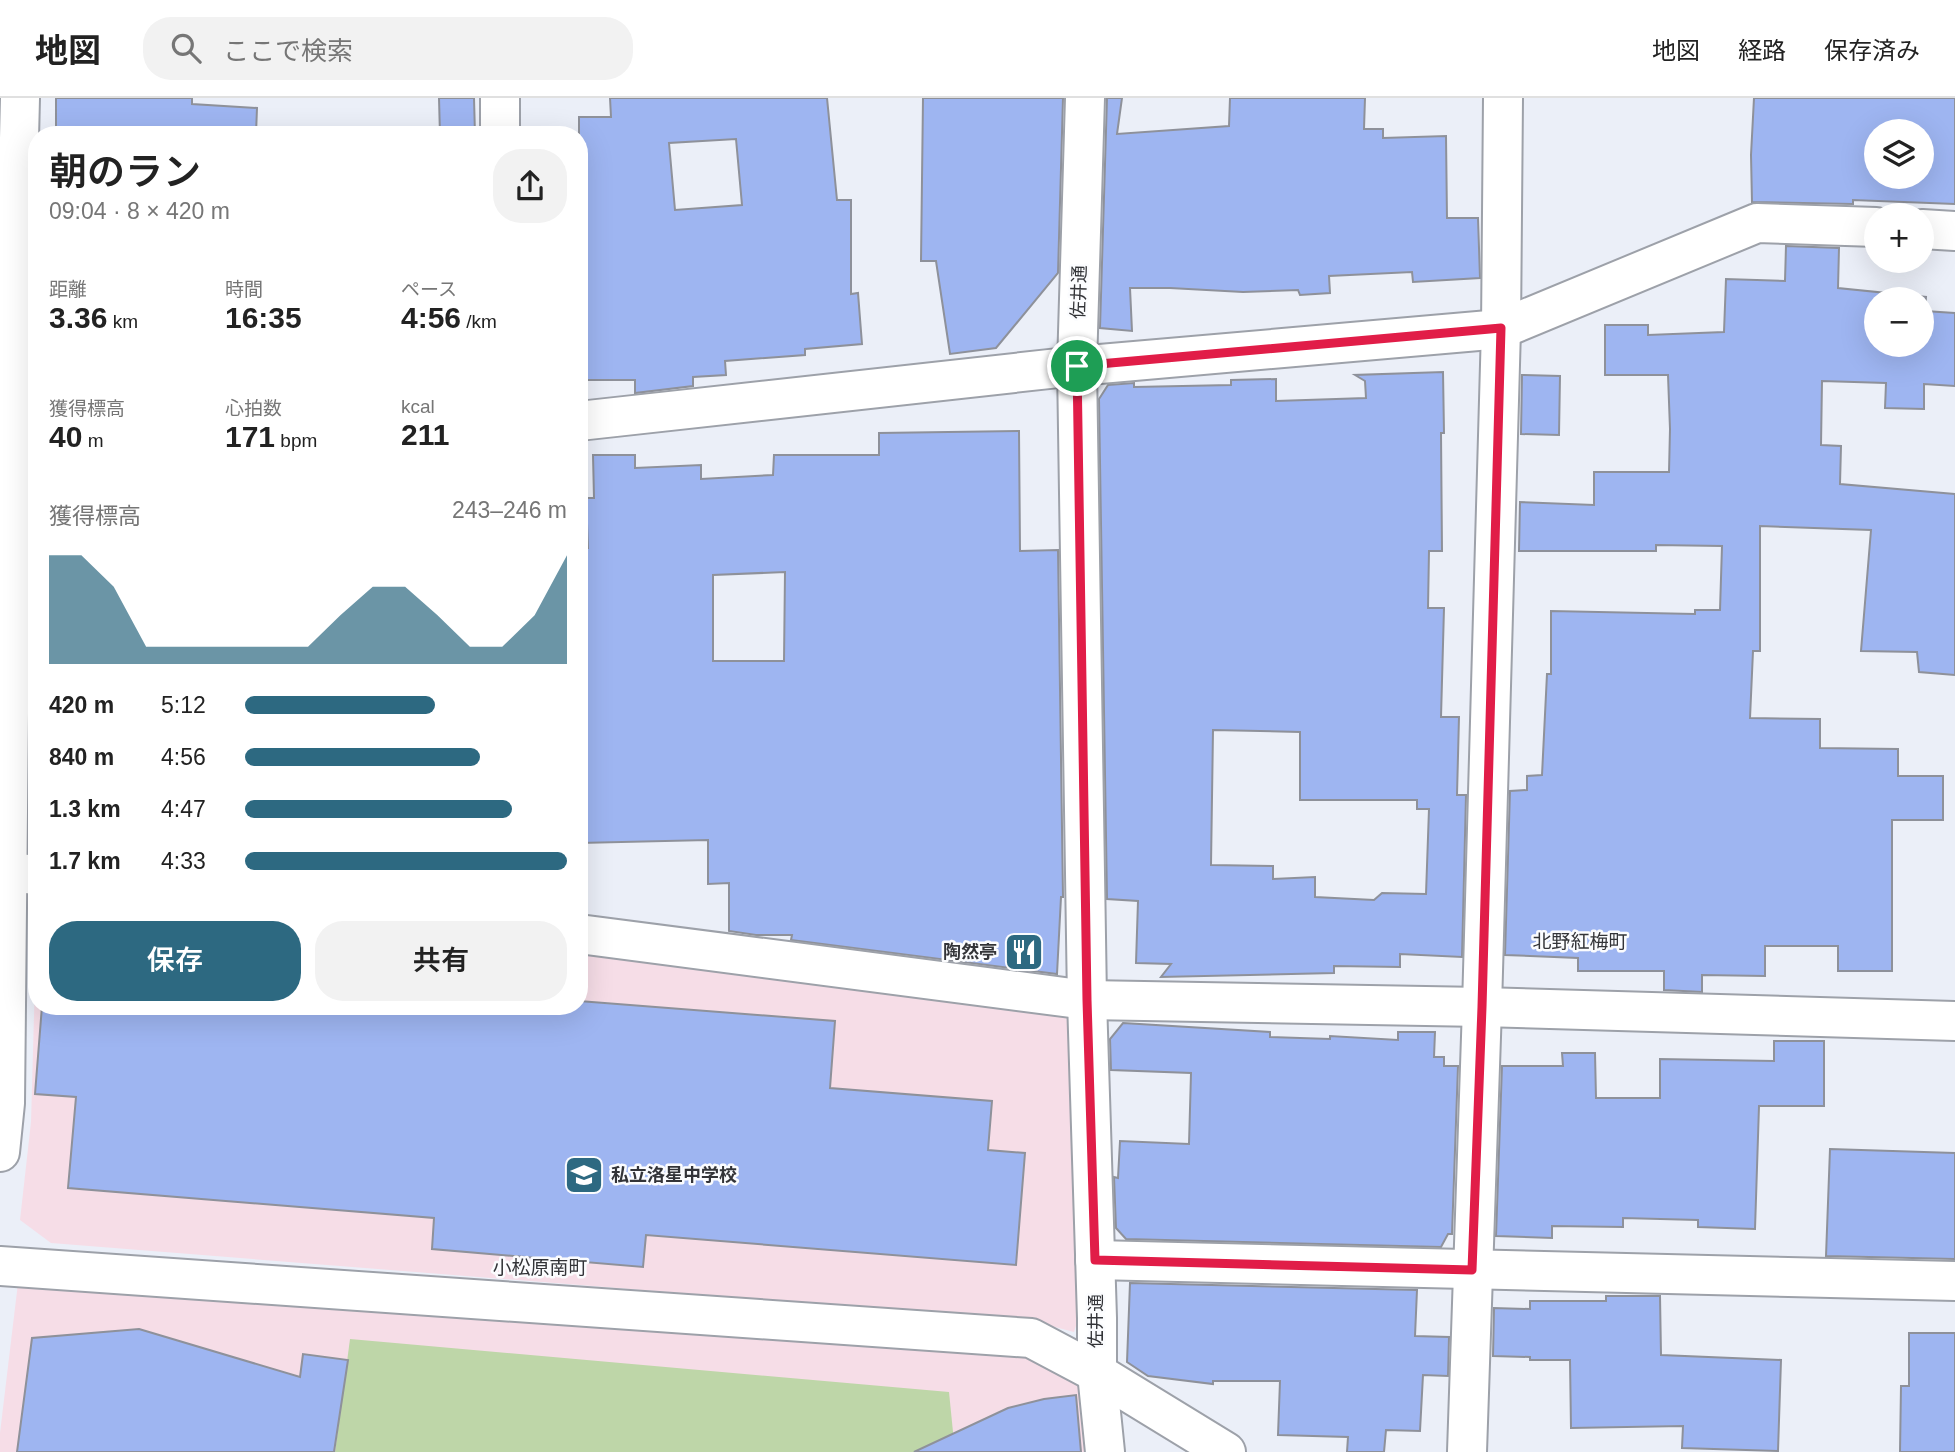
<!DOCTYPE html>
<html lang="ja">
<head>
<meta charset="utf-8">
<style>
  :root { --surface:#fff; --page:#f2f2f2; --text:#222; --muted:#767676; --line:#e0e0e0; --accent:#2d6981 }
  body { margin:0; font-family:Arial,"Noto Sans JP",sans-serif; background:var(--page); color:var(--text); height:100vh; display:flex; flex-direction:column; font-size:26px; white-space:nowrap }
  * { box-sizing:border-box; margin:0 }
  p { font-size:23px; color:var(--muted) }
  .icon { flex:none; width:38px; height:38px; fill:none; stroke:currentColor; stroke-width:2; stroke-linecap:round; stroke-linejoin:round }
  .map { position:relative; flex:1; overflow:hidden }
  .drawer { position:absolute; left:28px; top:28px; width:560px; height:889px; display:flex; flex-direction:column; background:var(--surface); border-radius:28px; box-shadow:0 7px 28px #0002 }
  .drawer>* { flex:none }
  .controls { position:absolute; left:1864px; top:21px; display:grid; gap:14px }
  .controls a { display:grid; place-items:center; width:70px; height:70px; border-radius:50%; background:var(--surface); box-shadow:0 7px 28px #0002; font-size:35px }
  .pin { position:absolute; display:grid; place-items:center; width:60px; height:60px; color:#fff; margin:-30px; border:4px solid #fff; border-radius:50%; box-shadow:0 2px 7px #0007 }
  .round { display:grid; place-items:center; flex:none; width:74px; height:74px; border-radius:28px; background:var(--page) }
  .overview { display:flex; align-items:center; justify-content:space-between; height:119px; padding:0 21px }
  h1 { font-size:38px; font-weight:600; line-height:52px }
  .metrics { display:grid; grid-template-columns:repeat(3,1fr); gap:10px; height:119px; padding:7px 21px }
  .metrics div { display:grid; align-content:center }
  .metrics b { font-size:30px; font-weight:600 }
  .metrics small { font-size:19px; font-weight:400 }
  .metrics p { font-size:19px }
  .chart { height:196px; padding:14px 21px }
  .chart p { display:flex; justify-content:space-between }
  .chart svg { width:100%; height:126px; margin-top:7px; fill:var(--accent); opacity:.7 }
  .button { display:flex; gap:14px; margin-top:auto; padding:14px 21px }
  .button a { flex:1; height:80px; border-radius:28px; background:var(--accent); color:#fff; font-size:28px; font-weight:600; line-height:80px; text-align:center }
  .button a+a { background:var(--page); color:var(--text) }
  ul { padding:0 21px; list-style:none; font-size:23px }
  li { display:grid; grid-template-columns:112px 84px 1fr; align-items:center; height:52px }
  li i { height:18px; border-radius:9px; background:var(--accent) }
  header { display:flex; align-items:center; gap:42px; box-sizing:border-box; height:98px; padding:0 35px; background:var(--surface); border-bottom:2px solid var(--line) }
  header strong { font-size:33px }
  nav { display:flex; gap:38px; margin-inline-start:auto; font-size:24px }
  .search { width:490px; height:63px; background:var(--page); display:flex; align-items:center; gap:18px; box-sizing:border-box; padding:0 24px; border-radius:28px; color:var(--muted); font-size:26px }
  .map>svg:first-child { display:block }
</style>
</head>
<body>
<header>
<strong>地図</strong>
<div class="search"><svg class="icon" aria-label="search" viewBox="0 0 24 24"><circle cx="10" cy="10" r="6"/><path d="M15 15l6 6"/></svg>ここで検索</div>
<nav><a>地図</a><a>経路</a><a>保存済み</a></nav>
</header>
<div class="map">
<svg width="1955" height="1354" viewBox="0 0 1955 1354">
  <rect width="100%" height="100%" fill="#ebeff8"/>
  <g fill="#f6dde7">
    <polygon points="35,790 37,908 579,908 579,855 1066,913 1076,1021 1081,1212 1074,1234 1032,1223 51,1145 20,1122 31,1024 36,848"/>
    <polygon points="18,1185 1018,1253 1082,1279 1090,1354 0,1354 0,1335"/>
  </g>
  <polygon fill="#bed6a8" points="350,1241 949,1294 955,1354 335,1354"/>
  <g fill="#9eb5f1" stroke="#8e919a" stroke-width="2" fill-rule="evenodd">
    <polygon points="56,0 192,0 192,6 257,10 256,36 56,37"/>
    <polygon points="439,0 474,0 475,37 440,37"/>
    <path d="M 610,0 L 827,0 L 837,102 L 851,102 L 851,196 L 858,195 L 862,246 L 805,251 L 805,257 L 725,263 L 726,277 L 693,279 L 693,288 L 635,295 L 635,282 L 579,282 L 579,19 L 611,19 ZM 736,41 L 742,107 L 675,112 L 669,45 Z"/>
    <polygon points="923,0 1063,0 1058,175 996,250 950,256 936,163 921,163"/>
    <polygon points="1107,0 1122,0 1117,36 1229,28 1230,0 1365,0 1364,31 1383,31 1383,40 1446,38 1447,120 1478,120 1480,180 1413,184 1412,174 1329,178 1330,195 1300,197 1298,192 1243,194 1170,190 1130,190 1132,233 1100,230"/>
    <path d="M 1754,0 L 1955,0 L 1955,106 L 1853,102 L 1853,106 L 1752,104 L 1751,57 ZM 1876,33 L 1922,33 L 1922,79 L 1876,79 Z"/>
    <path d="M 1786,148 L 1839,150 L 1838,190 L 1926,199 L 1925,213 L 1955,215 L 1955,288 L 1924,286 L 1924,311 L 1885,310 L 1886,285 L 1822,283 L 1821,347 L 1841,348 L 1840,386 L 1955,396 L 1955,577 L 1919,574 L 1917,554 L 1861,553 L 1871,432 L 1760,428 L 1760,553 L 1753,553 L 1750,620 L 1820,621 L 1820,650 L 1898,651 L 1898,678 L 1943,678 L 1943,722 L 1892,722 L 1892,873 L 1838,873 L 1838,848 L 1765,848 L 1765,878 L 1702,877 L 1702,894 L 1664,892 L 1664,873 L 1578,873 L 1578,860 L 1505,857 L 1510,693 L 1527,692 L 1527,678 L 1542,677 L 1547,576 L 1551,576 L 1551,513 L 1695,516 L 1695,512 L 1720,512 L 1722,448 L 1656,447 L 1656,453 L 1519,453 L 1520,404 L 1594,407 L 1594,374 L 1669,374 L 1670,331 L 1668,277 L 1605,277 L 1605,227 L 1648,227 L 1648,237 L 1724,234 L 1726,181 L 1785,183 ZM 1876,201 L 1922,201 L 1922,247 L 1876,247 Z"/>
    <path d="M 1443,274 L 1444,335 L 1441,335 L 1442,453 L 1429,453 L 1428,510 L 1444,510 L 1441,619 L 1459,619 L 1457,697 L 1466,697 L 1462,859 L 1400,856 L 1400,869 L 1334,868 L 1334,875 L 1161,879 L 1171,866 L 1136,865 L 1138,803 L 1107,801 L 1099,301 L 1108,287 L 1134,285 L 1134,289 L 1231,287 L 1231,282 L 1276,281 L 1276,303 L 1366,300 L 1365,283 L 1355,277 ZM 1213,632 L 1300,634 L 1300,702 L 1417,702 L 1417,711 L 1429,711 L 1426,796 L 1382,795 L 1374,802 L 1315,799 L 1315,779 L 1273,781 L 1273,768 L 1211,767 Z"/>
    <polygon points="1522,277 1560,278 1559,337 1521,336"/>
    <path d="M 1019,333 L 1020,453 L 1058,452 L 1063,799 L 1061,799 L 1057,876 L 791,842 L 792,837 L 756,837 L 729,833 L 729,785 L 708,786 L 708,742 L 579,745 L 579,450 L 588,450 L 586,400 L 594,400 L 593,357 L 635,357 L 635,370 L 701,367 L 701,381 L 773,377 L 774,357 L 879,357 L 879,335 ZM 785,474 L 784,563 L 713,563 L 713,477 Z"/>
    <polygon points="579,903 835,923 830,990 992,1003 988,1052 1025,1055 1016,1167 646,1137 643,1169 432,1151 434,1120 68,1090 76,999 35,996 42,908 579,908"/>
    <polygon points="1123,925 1270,934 1270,939 1330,941 1330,938 1398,942 1398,934 1435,934 1434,959 1444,959 1444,968 1458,968 1452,1136 1448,1136 1441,1149 1126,1141 1116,1130 1114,1079 1118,1080 1120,1043 1189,1046 1191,975 1111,972 1110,941"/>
    <polygon points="1774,943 1824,943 1824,1008 1759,1008 1755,1131 1698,1129 1698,1122 1623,1120 1623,1129 1552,1128 1552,1140 1496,1138 1502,968 1563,968 1562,955 1595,955 1596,1000 1660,1000 1660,961 1774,963"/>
    <polygon points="1830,1051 1955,1055 1955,1161 1826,1158"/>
    <polygon points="1130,1185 1417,1192 1415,1238 1449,1239 1448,1278 1423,1277 1420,1333 1386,1332 1384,1354 1347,1354 1348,1339 1278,1337 1280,1283 1213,1283 1213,1286 1148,1278 1127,1264"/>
    <polygon points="1606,1198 1660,1198 1661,1257 1781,1262 1778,1353 1682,1350 1683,1328 1571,1330 1570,1262 1530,1262 1530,1259 1493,1258 1494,1210 1530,1211 1530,1203 1606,1203"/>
    <polygon points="139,1231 300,1279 303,1256 348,1262 334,1354 17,1354 32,1240"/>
    <polygon points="1909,1235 1955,1235 1955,1354 1900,1354 1901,1288 1909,1288"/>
    <polygon points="1076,1297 1081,1354 914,1354 1008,1310 1044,1301"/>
  </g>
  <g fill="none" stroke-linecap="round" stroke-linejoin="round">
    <g stroke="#9da1a9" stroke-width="42">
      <g id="minor">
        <polyline points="1085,0 1077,268 1087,902 1097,1220 1097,1275 1105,1354"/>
        <polyline points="500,37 500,0"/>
        <polyline points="1922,131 1955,133"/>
        <polyline points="579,323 1077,268 1501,231 1757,125 1876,129"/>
        <polyline points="12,324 37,325"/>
        <polyline points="7,774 37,777"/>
        <polyline points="579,836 1087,902 1482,909 1955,923"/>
        <polyline points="1095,1162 1955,1183"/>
        <polyline points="0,1168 1031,1240 1097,1275 1226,1354"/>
        <polyline points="1467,1354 1482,909 1501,231 1503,0"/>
      </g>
    </g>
    <g stroke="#9da1a9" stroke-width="42">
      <polyline id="tertiary" points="0,1054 5,1005 12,324 20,0"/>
    </g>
    <use href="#minor" stroke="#fff" stroke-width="38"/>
    <use href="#tertiary" stroke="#fff" stroke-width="38"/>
  </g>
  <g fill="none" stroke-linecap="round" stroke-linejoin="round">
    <g stroke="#fff" stroke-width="14">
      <polygon id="route" points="1501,230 1482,909 1472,1172 1095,1162 1087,902 1077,268"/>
    </g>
    <use href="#route" stroke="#e11d48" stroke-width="9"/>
  </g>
  <defs>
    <g id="restaurant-square" transform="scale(2.0125)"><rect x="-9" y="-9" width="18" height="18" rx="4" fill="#2d6981" stroke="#fbfcfe"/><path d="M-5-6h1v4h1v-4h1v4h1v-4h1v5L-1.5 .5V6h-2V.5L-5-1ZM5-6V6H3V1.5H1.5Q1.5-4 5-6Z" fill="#fff"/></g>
    <g id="school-square" transform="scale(2.0125)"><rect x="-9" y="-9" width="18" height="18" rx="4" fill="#2d6981" stroke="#fbfcfe"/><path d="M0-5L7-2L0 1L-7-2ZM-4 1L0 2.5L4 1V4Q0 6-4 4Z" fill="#fff"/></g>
  </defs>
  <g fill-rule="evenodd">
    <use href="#restaurant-square" x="1024" y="854"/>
    <use href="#school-square" x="584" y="1077"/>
  </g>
  <g text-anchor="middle" stroke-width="5" stroke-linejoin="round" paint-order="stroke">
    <g font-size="18" fill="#333438" stroke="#fbfcfe">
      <text transform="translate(1079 194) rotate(-88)" y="6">佐井通</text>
      <text transform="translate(1096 1223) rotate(-90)" y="6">佐井通</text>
    </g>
    <g font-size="18" font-weight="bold" fill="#333438" stroke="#fbfcfe" text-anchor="end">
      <text x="997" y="860">陶然亭</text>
      <text x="611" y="1083" text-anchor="start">私立洛星中学校</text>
    </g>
    <g font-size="19" fill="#333438" stroke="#fbfcfe">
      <text x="1580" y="850">北野紅梅町</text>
      <text x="540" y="1176">小松原南町</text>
    </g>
  </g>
</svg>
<div class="controls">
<a><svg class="icon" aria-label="layers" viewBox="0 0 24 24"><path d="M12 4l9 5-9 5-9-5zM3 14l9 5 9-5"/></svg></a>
<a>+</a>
<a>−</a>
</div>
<div class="pin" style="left:1077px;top:268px;background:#1e9e55"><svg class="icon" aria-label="arrive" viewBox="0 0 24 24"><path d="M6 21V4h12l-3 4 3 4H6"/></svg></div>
<section class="drawer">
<div class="overview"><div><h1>朝のラン</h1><p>09:04 · 8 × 420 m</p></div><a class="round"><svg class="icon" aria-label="share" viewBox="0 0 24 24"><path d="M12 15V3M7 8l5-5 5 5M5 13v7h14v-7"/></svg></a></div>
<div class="metrics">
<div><p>距離</p><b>3.36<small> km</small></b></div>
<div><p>時間</p><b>16:35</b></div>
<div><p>ペース</p><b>4:56<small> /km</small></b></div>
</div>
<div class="metrics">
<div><p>獲得標高</p><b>40<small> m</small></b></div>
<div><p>心拍数</p><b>171<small> bpm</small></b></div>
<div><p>kcal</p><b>211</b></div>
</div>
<div class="chart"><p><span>獲得標高</span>243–246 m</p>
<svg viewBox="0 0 160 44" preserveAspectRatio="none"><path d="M0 44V6L10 6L20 17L30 38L40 38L50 38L60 38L70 38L80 38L90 27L100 17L110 17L120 27L130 38L140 38L150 27L160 6V44z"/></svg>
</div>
<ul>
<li><b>420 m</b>5:12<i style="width:59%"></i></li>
<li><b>840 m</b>4:56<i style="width:73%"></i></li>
<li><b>1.3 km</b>4:47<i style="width:83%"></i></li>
<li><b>1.7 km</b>4:33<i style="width:100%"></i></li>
</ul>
<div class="button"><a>保存</a><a>共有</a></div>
</section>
</div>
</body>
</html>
